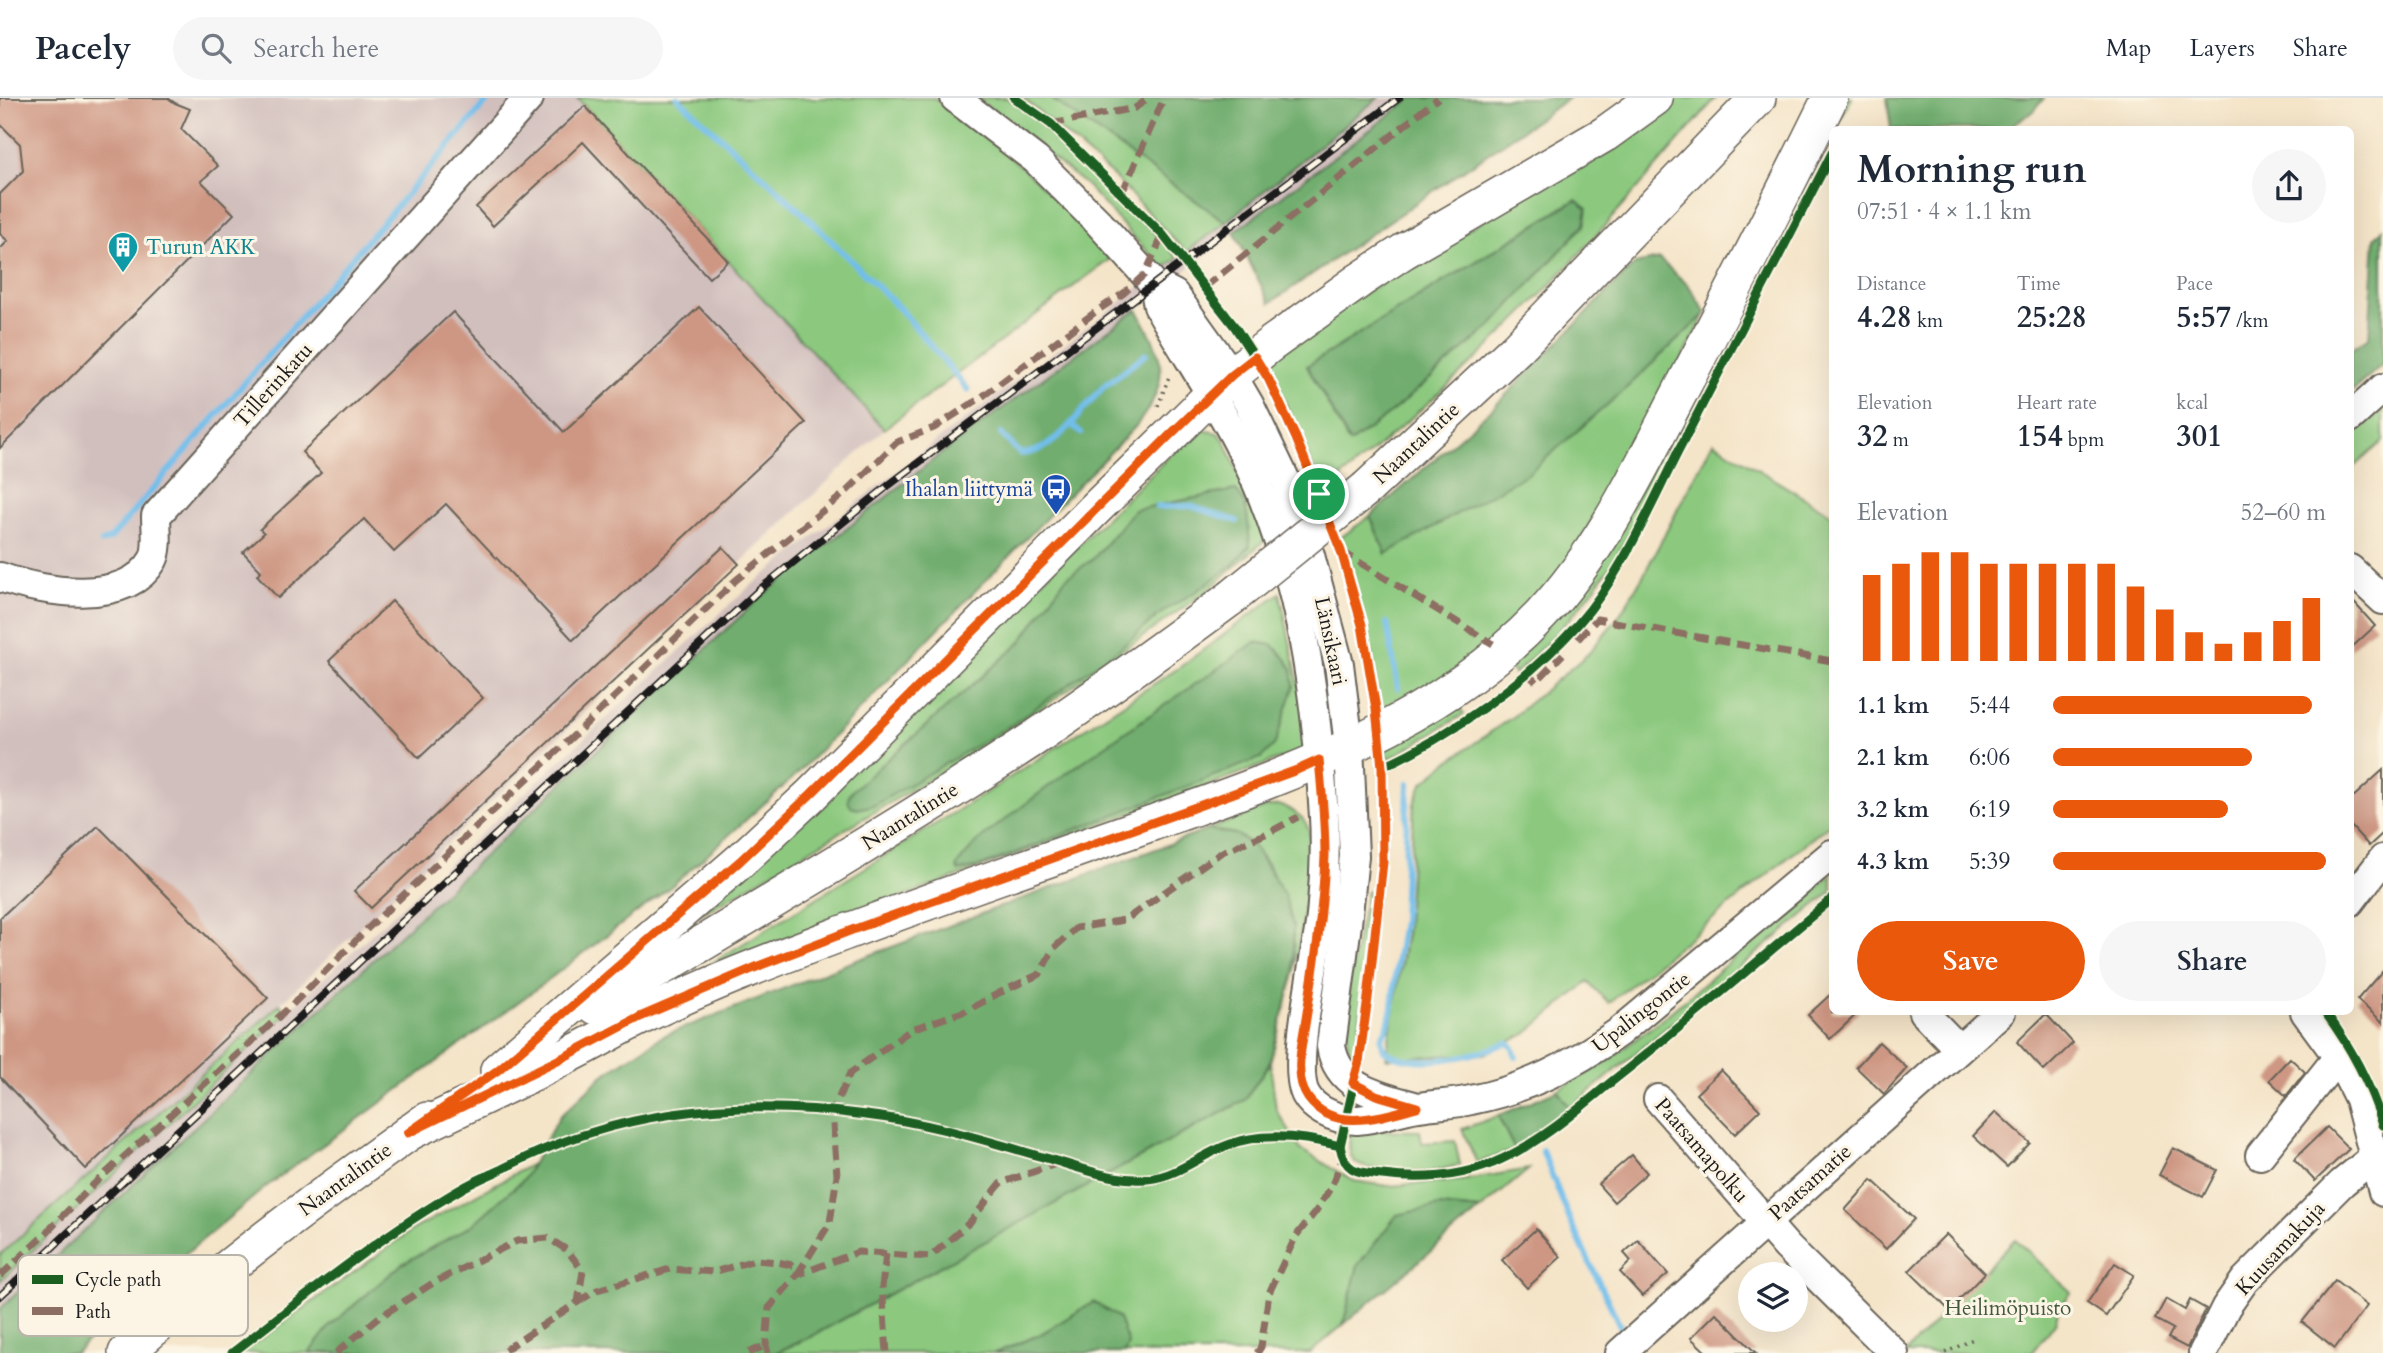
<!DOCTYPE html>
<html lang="en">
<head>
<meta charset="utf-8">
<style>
  :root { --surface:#fff; --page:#f6f6f7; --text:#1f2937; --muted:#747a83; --line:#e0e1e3; --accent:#ea580c }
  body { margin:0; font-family:Cardo,serif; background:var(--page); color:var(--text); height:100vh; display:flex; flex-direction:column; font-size:26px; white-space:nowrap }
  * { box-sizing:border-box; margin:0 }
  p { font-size:23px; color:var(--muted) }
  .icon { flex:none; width:38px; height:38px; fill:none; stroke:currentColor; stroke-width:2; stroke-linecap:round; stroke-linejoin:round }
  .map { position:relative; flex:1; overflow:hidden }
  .panel { position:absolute; left:1829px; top:28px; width:525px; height:889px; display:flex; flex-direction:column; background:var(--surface); border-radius:10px; box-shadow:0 7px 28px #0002 }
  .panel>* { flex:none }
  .tools { position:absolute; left:1738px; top:1164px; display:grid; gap:14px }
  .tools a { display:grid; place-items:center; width:70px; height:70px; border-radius:50%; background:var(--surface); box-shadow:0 7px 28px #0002; font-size:35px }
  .pin { position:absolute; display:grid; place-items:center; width:60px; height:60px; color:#fff; margin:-30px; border:4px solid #fff; border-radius:50%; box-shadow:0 2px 7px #0007 }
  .round { display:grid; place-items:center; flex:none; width:74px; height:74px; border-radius:37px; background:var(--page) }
  .headline { display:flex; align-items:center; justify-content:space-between; height:119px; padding:0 28px }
  h1 { font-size:38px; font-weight:700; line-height:52px }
  .metrics { display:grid; grid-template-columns:repeat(3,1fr); gap:10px; height:119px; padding:7px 28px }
  .metrics div { display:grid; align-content:center }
  .metrics b { font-size:30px; font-weight:700 }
  .metrics small { font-size:19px; font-weight:400 }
  .metrics p { font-size:19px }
  .chart { height:196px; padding:14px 28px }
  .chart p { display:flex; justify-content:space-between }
  .chart svg { width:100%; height:126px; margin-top:7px; stroke:var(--accent); stroke-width:6 }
  .action { display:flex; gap:14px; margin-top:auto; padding:14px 28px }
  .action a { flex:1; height:80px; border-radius:42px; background:var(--accent); color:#fff; font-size:28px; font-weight:700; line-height:80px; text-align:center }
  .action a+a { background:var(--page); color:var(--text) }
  ul { padding:0 28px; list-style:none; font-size:23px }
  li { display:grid; grid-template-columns:112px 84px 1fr; align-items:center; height:52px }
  li i { height:18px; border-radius:9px; background:var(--accent) }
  header { display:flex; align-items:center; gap:42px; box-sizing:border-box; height:98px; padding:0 35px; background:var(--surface); border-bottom:2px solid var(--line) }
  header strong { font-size:33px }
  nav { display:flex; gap:38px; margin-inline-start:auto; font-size:24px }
  .search { width:490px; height:63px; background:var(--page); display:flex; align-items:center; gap:18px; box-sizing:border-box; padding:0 24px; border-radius:38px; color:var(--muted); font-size:26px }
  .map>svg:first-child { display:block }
</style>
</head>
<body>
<header>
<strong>Pacely</strong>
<div class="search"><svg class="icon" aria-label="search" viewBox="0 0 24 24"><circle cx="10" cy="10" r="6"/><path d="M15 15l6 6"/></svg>Search here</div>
<nav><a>Map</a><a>Layers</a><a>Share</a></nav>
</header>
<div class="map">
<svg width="2383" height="1255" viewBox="0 0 2383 1255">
  <rect width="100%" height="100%" fill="#fcf5e5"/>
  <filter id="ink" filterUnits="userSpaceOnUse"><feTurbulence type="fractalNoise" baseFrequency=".0143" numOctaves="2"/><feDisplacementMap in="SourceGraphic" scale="14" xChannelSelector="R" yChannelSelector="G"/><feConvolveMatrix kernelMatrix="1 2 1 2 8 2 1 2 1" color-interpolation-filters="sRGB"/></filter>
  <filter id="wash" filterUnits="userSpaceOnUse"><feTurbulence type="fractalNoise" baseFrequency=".00686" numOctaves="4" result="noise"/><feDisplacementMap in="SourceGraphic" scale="28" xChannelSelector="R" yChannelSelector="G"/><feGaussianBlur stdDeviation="1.57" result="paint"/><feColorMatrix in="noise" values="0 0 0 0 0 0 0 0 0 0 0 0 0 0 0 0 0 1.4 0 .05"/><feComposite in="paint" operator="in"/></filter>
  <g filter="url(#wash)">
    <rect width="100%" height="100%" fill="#f4e4c8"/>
    <g fill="#d1bfbd">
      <polygon points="0,0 577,0 884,331 739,466 280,906 0,1158"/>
      <polygon points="1378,0 1412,0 1234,134 1137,211 938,358 762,498 0,1211 0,1180 42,1139 749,489 931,347 1226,124"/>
    </g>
    <g fill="#8cc97f" stroke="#54724e" stroke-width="2" fill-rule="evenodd">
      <polygon points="577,0 934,0 992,42 1067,111 1110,161 884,331"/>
      <polygon points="977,0 1007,0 1026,12 1138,117 1178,160 1163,171 1087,88"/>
      <polygon points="1023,0 1050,0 1226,124 1186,154 1112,77"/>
      <path d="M 1673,0 L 1716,0 C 1654,71 1594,143 1528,210 C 1464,275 1395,336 1323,394 L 1267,262 L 1306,231 L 1610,44 ZM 1575,102 L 1587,111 L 1584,127 L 1492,227 L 1389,316 L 1349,345 L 1307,268 Z"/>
      <path d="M 1843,0 L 1852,0 L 1836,31 L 1832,32 L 1832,38 L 1618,457 C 1588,502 1555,540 1515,576 L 1508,568 Z"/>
      <path d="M 1706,215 L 1655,315 L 1558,480 L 1481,556 L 1385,617 L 1380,613 C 1372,551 1360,499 1340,440 L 1370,418 L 1386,456 L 1623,293 Z"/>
      <polygon points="2383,311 2383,343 2350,372 2350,340"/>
      <polygon points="1202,332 1218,335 1225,343 1266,441 1208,492 1007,635 699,818 1193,335"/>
      <polygon points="1713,344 1832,417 1832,724 1609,905 1588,884 1526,936 1484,956 1386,960 1407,829 1414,706 1422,686 1442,668 1515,617 1588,556 1619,518 1643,478"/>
      <polygon points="1280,495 1309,636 1304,652 699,873 992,691 1180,569"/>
      <polygon points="1458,608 1464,616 1391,660 1386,658 1384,645"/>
      <path d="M 1279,707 C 1306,716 1312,729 1312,756 L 1294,876 C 1294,860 1295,842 1292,826 C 1287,799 1263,745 1234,736 C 1226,733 1216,733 1207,732 L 1266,709 Z"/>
      <polygon points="1832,776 1832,793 1570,1010 1557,992 1605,965 1667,917"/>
      <path d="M 1375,793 L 1356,955 L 1351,959 C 1336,924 1359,833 1367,794 Z"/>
      <polygon points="280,906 287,915 0,1183 0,1157"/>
      <polygon points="1270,964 1276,1011 1300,1051 1354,1083 1388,1088 1465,1082 1529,1071 1480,1112 1439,1108 1358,1167 1343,1227 1310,1255 1124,1255 1128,1246 1094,1204 1039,1237 995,1255 775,1255 812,1238 1245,1002"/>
      <polygon points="1498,1018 1515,1052 1477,1065 1462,1031"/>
      <path d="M 1350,1032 L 1420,1033 L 1422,1045 L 1455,1043 L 1460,1067 C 1449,1069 1438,1073 1427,1074 C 1412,1075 1366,1074 1355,1064 C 1347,1056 1350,1042 1350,1032 Z"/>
      <polygon points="532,1066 524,1081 471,1128 402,1166 330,1228 309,1255 241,1255 414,1131"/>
      <polygon points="2015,1141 2071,1194 2058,1212 2056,1224 2031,1255 1905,1255"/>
    </g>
    <g fill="#71ad6e" stroke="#466445" stroke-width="2">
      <polygon points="1050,0 1378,0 1226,124"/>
      <polygon points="1412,0 1569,0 1270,205 1234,134"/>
      <polygon points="1887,0 2044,0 2033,14 2005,31 1891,31"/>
      <polygon points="1576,102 1587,111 1584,127 1492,227 1389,316 1350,345 1307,268"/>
      <polygon points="2383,131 2383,266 2350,295 2350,252 2369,240 2375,140"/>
      <polygon points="1659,161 1689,188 1706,215 1623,293 1529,375 1386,456 1370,418 1493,310 1635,166"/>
      <path d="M 1137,211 C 1164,260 1173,280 1136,328 L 793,680 L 673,787 L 539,889 L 267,1088 L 139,1195 L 75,1255 L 0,1255 L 0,1211 L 762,498 L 938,358 Z"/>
      <path d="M 1235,392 C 1250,404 1248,430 1250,448 L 1234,466 L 1197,493 L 1164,513 L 1119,551 L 1013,626 L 875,707 L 857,711 L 851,709 C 846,701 848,698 854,691 L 1020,545 L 1065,481 L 1094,460 L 1134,412 Z"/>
      <path d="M 1255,544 L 1273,547 L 1287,562 L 1292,571 L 1294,589 L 1275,646 L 1261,660 L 976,770 L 958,773 L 957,768 C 975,741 1003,724 1028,704 C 1101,647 1180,599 1255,544 Z"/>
      <polygon points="1207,732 1236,736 1255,750 1284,796 1293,827 1294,876 1270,964 1245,1002 812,1238 775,1255 309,1255 330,1228 402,1166 471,1128 524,1081 559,1019 602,978 663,938 846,866"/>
      <polygon points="1557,992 1570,1010 1515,1052 1498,1018"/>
      <polygon points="1439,1108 1480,1112 1343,1227 1358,1167 1397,1117"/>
      <polygon points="1094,1204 1119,1220 1128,1246 1124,1255 995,1255 1039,1237"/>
    </g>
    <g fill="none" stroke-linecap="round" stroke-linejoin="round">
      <g stroke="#71beeb" stroke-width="6">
        <polyline points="678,0 808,120 901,212 968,292"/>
        <polyline points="1071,326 1103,289 1146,256"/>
        <path d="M 1001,336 L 1021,356 C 1044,354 1056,342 1071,326 L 1081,335"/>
        <polyline points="1157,409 1190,408 1237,423"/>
        <polyline points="102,444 110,441 490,0"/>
        <polyline points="1387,525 1398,590"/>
        <path d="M 1408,685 L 1403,824 L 1397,861 L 1392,909 L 1388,928 L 1381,941 L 1384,952 C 1413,973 1475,958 1506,945 L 1512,948 L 1516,959"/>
        <polyline points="1542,1052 1571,1125 1620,1228"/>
      </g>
    </g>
    <g id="blocks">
      <g fill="#ce9783">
        <polygon points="0,0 168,0 175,5 190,11 181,31 218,68 201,83 234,116 0,350 0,151 8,143 0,136 0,96 23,73 20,46 0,26"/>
        <polygon points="585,8 728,163 709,180 583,44 493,128 476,109"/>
        <polygon points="699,209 806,325 573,542 446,406 394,454 364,421 278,500 257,477 261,473 243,454 264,435 260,431 321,375 302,354 453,214 564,334"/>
        <polygon points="723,449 739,466 371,810 354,793"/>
        <polygon points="2350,500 2375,528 2350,551"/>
        <polygon points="392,503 483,600 419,660 329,563"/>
        <polygon points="2383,672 2383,735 2369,748 2350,727 2350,702"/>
        <polygon points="98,728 268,900 86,1071 0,979 0,820"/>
        <polygon points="2383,872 2383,924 2357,902"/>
        <polygon points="1832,895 1832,914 1859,914 1830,941 1808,917"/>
        <polygon points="2046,916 2073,945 2044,973 2017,944"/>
        <polygon points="1879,944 1907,970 1884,996 1856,969"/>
        <polygon points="2290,960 2305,974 2286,998 2269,982"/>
        <polygon points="1721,972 1760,1012 1735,1036 1696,996"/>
        <polygon points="1996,1014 2030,1045 2007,1069 1973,1038"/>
        <polygon points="2327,1029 2349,1051 2315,1083 2294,1061"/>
        <polygon points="2173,1050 2217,1072 2203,1099 2159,1077"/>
        <polygon points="1632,1057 1647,1075 1614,1104 1598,1086"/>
        <polygon points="1872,1082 1914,1121 1886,1151 1845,1112"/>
        <polygon points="1536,1131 1561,1159 1527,1190 1502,1162"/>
        <polygon points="1946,1136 1985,1175 1949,1212 1909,1173"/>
        <polygon points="1638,1142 1668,1176 1642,1198 1620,1174 1631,1163 1624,1155"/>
        <polygon points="2115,1165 2134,1177 2106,1218 2087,1205"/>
        <polygon points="2335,1183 2367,1208 2335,1250 2302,1224"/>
        <polygon points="2166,1201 2185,1212 2190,1202 2206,1211 2187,1250 2168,1240 2173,1231 2155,1221"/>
        <polygon points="1716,1215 1756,1255 1707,1255 1691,1240"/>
      </g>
    </g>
  </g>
  <g filter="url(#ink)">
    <use href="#blocks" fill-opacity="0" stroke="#686258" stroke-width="2"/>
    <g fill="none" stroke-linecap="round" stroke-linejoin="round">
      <g stroke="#686258" stroke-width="32">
        <g id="minor">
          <path d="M 955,0 L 1036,62 L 1098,124 L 1154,186 L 1174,196 L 1232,277 L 1249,306 L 1286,383 L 1303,431 L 1339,566 L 1349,647 L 1354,758 L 1347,826 L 1331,948 C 1338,992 1381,998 1417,1009"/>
          <path d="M 1154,186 L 1158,208 C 1184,254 1214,298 1238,345 C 1298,461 1316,589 1324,719 C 1326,751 1324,785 1321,818 C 1317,855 1290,970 1306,997 C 1310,1004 1316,1009 1323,1013 C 1359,1033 1383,1014 1419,1009 C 1436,1006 1454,1006 1471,1002 C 1527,991 1573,967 1619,934 L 1832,756"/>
          <polyline points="2350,320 2383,290"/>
          <polyline points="2350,471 2383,502"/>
          <path d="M 0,479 C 41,494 126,509 153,462 C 159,451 156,430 156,418 L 529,0"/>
          <polyline points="2350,804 2383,761"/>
          <polyline points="1923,914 1959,951"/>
          <polyline points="2305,914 2338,959 2359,1001 2383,1094"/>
          <polyline points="1658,1001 1787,1149 1894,1255"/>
          <polyline points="2260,1057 2338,959"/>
          <polyline points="1620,1255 2001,914"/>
          <polyline points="2203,1255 2226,1209 2245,1182 2342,1085 2374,1059"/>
        </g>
      </g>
      <g stroke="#686258" stroke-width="38">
        <g id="major">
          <polyline points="1367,390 1517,250 1758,0"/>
          <path d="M 596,909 C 742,821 890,735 1033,641 C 1100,596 1166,548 1231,500"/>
          <polyline points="498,972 740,763 811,697 1094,412 1232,277 1271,246 1360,182 1404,153 1605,36 1655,0"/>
          <path d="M 408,1035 C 461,1010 514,985 567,958 C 592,946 616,931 641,919 C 707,886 777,860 846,834 C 947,796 1050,761 1152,725 C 1290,676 1438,626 1541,517 C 1601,453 1638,375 1678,298 C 1730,199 1781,100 1830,0"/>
          <path d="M 126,1255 C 221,1170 323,1096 427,1022"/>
        </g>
      </g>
      <g stroke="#686258" stroke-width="3.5" stroke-dasharray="2 5" stroke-linecap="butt">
        <polyline points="1158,308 1170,276"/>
        <polyline points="1945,1255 1975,1240"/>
      </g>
      <use href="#minor" stroke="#fff" stroke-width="28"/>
      <use href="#major" stroke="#fff" stroke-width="35"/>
      <g stroke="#1c1c1c" stroke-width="8">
        <polyline id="rail" points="0,1198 759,492 889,387 1399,0"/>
      </g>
      <use href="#rail" stroke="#fcf5e5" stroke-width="5" stroke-dasharray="16" stroke-linecap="butt"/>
      <g stroke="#686258" stroke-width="38" stroke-linecap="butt">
        <polyline id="major-bridge" points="1231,500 1367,390"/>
      </g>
      <use href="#major-bridge" stroke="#fff" stroke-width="35"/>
      <g stroke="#8d6e63" stroke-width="7" stroke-dasharray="14 7" stroke-linecap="butt">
        <polyline points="1051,26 1135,10 1149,0"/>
        <polyline points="1122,95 1164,0"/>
        <polyline points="1205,189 1438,0"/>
        <polyline points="1341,453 1493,546"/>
        <polyline points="1578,541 1597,521 1832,563"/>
        <polyline points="1526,574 1536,584 1563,556"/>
        <polyline points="886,1156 882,1189 887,1255"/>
        <polyline points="797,1177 830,1125 837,1077 832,1014 850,975 912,931 966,913 999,895 1040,876 1053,851 1076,830 1125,822 1222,754 1268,735 1298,719"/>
        <polyline points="0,1178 41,1140 95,1085 292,907 367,831 602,611 736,482 845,395 897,344 934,330 979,301 1098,212 1124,195 1145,176 1163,137"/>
        <polyline points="578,1204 597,1192 670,1171 714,1174 755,1162 777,1164 802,1169"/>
        <polyline points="336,1255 378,1220 433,1185 517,1143 548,1140 567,1152 583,1173 578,1204 500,1255"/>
        <polyline points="749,1255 766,1247"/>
        <polyline points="768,1255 766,1247 769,1210 797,1177 858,1154 930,1159 970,1124 1001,1085 1059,1065"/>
        <polyline points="1257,1255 1261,1249 1269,1195 1296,1138 1316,1113 1331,1089 1342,1062"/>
      </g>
      <g stroke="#fcf5e5" stroke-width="13">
        <g id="cycleway">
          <path d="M 1014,0 L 1051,26 L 1163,137 L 1235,229 L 1269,282 L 1296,340 L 1341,453 L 1362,527 L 1376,611 L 1382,669 L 1383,764 L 1359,964 L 1340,1048 C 1345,1075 1358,1074 1382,1077 C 1422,1082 1465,1079 1502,1061 C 1544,1042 1579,1010 1615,981 C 1689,923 1760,861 1832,801"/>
          <path d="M 1382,669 C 1451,638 1527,583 1578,526 C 1623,475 1650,408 1681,348 C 1731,250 1782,153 1832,55"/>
          <path d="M 2325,914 C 2351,949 2370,985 2383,1027"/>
          <path d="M 232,1255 C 306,1198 380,1138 461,1091 C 474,1083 490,1077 504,1070 C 532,1056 562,1043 593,1034 C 680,1007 776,1005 866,1017 C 927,1024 987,1043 1046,1060 C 1074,1068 1105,1080 1134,1081 C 1173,1084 1195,1059 1228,1047 C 1263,1033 1305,1039 1340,1048"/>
        </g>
      </g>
      <use href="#cycleway" stroke="#1b5e20" stroke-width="9"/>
    </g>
  </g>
  <g fill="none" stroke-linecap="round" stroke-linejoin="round" filter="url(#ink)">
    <g stroke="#fff" stroke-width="14">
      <path id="route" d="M 1255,259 L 1269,282 L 1296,340 L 1341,453 L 1362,527 L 1376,611 L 1382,669 L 1383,764 L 1368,900 L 1359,964 L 1353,985 L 1376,997 L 1417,1009 C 1383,1018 1334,1036 1308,1000 C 1294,980 1301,950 1305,927 C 1314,871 1323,814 1325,758 C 1325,725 1322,693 1319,662 L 1297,672 L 1193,710 L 852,832 L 761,867 L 640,919 L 568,957 L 408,1035 L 498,972 L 740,763 L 811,696 L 1167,340 L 1232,277 Z"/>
    </g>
    <use href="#route" stroke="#ea580c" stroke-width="9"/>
  </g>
  <defs>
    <g id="building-pin" transform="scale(1.575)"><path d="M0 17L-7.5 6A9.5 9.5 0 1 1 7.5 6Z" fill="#0f9aa8" stroke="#fcf5e5"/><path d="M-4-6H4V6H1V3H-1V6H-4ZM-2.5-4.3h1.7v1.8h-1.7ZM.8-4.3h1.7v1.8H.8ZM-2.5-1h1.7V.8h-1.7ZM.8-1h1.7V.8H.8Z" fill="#fff"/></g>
    <g id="bus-pin" transform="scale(1.575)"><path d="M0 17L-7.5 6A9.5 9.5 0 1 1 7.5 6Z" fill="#1a4fb4" stroke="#fcf5e5"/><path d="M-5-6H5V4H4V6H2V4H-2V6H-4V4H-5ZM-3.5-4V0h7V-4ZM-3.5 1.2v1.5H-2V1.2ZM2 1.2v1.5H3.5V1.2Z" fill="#fff"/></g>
  </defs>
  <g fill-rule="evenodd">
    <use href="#building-pin" x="123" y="149"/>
    <use href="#bus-pin" x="1056" y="391"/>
  </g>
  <g text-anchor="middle" stroke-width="6" stroke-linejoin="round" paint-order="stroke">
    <g font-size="21" fill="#0d838f" stroke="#fcf5e5" text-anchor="start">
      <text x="146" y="156">Turun AKK</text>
    </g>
    <g font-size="21" fill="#1c1c1c" stroke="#fcf5e5">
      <text transform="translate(273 287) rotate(-48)" y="7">Tillerinkatu</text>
      <text transform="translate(1416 345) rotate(-43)" y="7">Naantalintie</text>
      <text transform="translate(1331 543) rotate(78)" y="7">Länsikaari</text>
      <text transform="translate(910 718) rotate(-32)" y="7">Naantalintie</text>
      <text transform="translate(1641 914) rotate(-38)" y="7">Upalingontie</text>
      <text transform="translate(1702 1052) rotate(49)" y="7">Paatsamapolku</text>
      <text transform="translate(345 1081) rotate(-36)" y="7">Naantalintie</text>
      <text transform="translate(1810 1084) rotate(-42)" y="7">Paatsamatie</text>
      <text transform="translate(2280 1150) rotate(-47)" y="7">Kuusamakuja</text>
    </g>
    <g font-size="21" fill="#164399" stroke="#fcf5e5" text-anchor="end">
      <text x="1033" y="398">Ihalan liittymä</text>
    </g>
    <g font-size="21" fill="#43593f" stroke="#fcf5e5">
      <text x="2008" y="1217">Heilimöpuisto</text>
    </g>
  </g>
  <rect x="18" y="1157" width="230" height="81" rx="10" fill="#fcf5e5" stroke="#b9b4a9" stroke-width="2"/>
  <rect x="32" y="1177" width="31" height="9" fill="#1b5e20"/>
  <rect x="32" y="1209" width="31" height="8" fill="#8d6e63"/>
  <g font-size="19" fill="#1c1c1c">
    <text x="75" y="1188">Cycle path</text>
    <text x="75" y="1220">Path</text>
  </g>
</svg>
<div class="tools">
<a><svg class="icon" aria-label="layers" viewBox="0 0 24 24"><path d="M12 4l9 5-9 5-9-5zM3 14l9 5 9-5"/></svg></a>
</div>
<div class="pin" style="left:1319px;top:396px;background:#1e9e55"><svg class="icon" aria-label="arrive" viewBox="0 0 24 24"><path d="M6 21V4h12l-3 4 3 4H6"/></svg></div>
<section class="panel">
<div class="headline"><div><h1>Morning run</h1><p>07:51 · 4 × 1.1 km</p></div><a class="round"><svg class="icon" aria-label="share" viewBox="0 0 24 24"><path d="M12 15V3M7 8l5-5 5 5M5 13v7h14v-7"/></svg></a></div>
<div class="metrics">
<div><p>Distance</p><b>4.28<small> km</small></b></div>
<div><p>Time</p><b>25:28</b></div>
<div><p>Pace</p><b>5:57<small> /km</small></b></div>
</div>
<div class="metrics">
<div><p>Elevation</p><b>32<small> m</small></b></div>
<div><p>Heart rate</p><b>154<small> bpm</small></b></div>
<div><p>kcal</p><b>301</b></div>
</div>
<div class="chart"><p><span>Elevation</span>52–60 m</p>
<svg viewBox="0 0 160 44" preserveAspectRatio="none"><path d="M5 44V14M15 44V10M25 44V6M35 44V6M45 44V10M55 44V10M65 44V10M75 44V10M85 44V10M95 44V18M105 44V26M115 44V34M125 44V38M135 44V34M145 44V30M155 44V22"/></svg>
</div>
<ul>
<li><b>1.1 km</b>5:44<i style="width:95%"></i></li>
<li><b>2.1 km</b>6:06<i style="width:73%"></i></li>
<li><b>3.2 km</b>6:19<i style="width:64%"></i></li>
<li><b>4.3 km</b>5:39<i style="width:100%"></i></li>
</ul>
<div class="action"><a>Save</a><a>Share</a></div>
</section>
</div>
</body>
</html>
